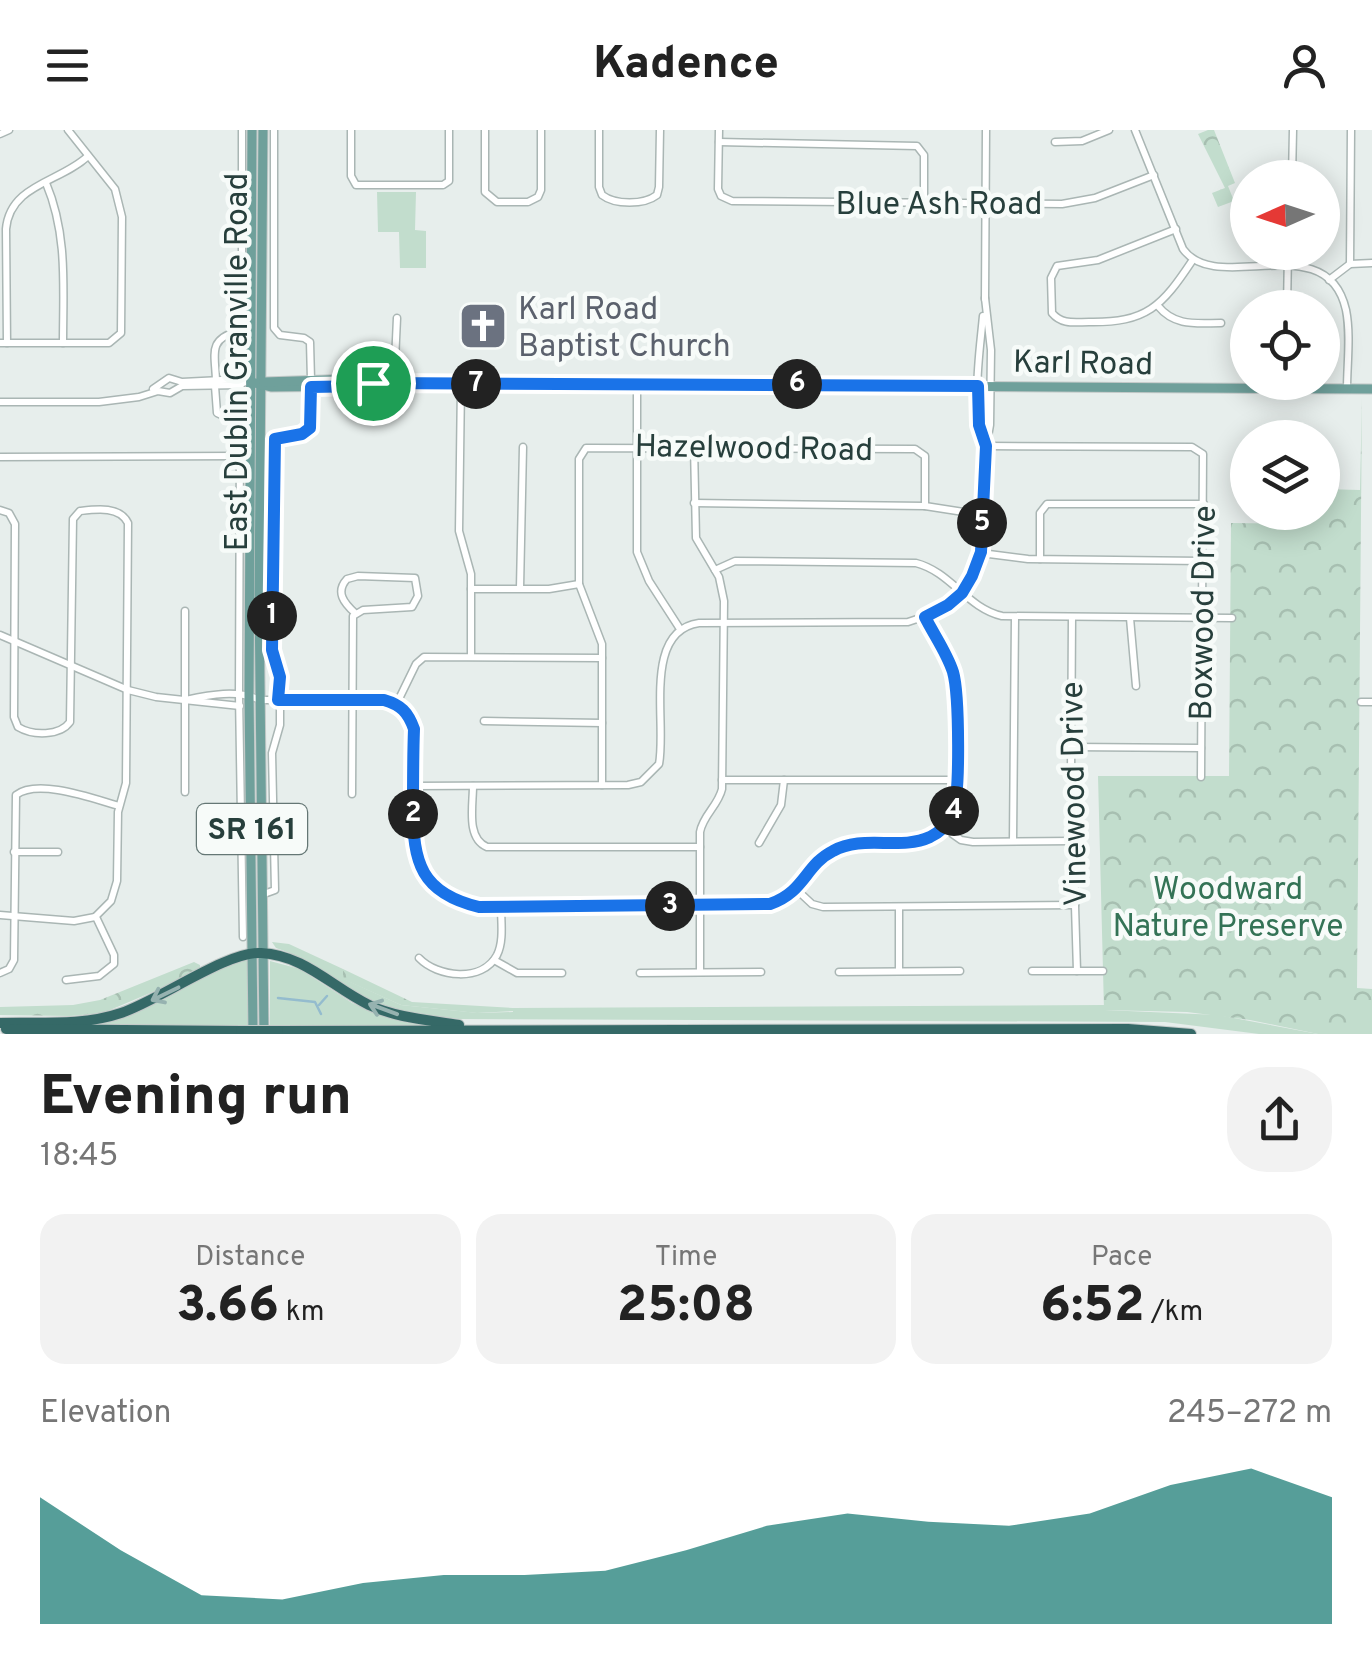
<!DOCTYPE html>
<html lang="en">
<head>
<meta charset="utf-8">
<style>
  :root { --surface:#fff; --page:#f2f2f2; --text:#222; --muted:#767676; --accent:#0f766e }
  body { margin:0; font-family:Overpass,sans-serif; background:var(--page); color:var(--text); height:100vh; display:flex; flex-direction:column; font-size:38px; white-space:nowrap }
  * { box-sizing:border-box; margin:0 }
  p { font-size:32px; color:var(--muted) }
  .icon { flex:none; width:55px; height:55px; fill:none; stroke:currentColor; stroke-width:2; stroke-linecap:round; stroke-linejoin:round }
  .map { position:relative; height:904px; overflow:hidden }
  .details { display:flex; flex-direction:column; background:var(--surface); flex:1 }
  .details>* { flex:none }
  .needle { width:65px; rotate:267deg }
  .controls { position:absolute; left:1230px; top:30px; display:grid; gap:20px }
  .controls a { display:grid; place-items:center; width:110px; height:110px; border-radius:50%; background:var(--surface); box-shadow:0 5px 25px #0003; font-size:50px }
  .pin { position:absolute; display:grid; place-items:center; width:85px; height:85px; color:#fff; margin:-42px; border:5px solid #fff; border-radius:50%; box-shadow:0 2px 10px #0007 }
  .km { position:absolute; width:50px; height:50px; margin:-25px; border-radius:50%; background:#222; color:#fff; font-size:28px; line-height:50px; text-align:center }
  .round { display:grid; place-items:center; flex:none; width:105px; height:105px; border-radius:40px; background:var(--page) }
  .headline { display:flex; align-items:center; justify-content:space-between; height:170px; padding:0 40px }
  h1 { font-size:55px; font-weight:800; line-height:75px }
  .metrics { display:grid; grid-template-columns:repeat(3,1fr); gap:15px; height:170px; padding:10px 40px }
  .metrics div { display:grid; align-content:center; border-radius:25px; background:var(--page); text-align:center }
  .metrics b { font-size:50px; font-weight:800 }
  .metrics small { font-size:28px; font-weight:400 }
  .metrics p { font-size:28px }
  .chart { height:280px; padding:20px 40px }
  .chart p { display:flex; justify-content:space-between }
  .chart svg { width:100%; height:180px; margin-top:10px; fill:var(--accent); opacity:.7 }
  header { display:flex; justify-content:space-between; align-items:center; height:130px; padding:0 40px; background:var(--surface); font-size:45px; font-weight:800 }
  .map>svg:first-child { display:block }
</style>
</head>
<body>
<header><svg class="icon" aria-label="menu" viewBox="0 0 24 24"><path d="M4 6h16M4 12h16M4 18h16"/></svg>Kadence<svg class="icon" aria-label="person" viewBox="0 0 24 24"><circle cx="12" cy="8" r="4"/><path d="M4 21q1-7 8-7t8 7"/></svg></header>
<div class="map">
<svg width="1372" height="904" viewBox="0 0 1372 904">
  <defs>
    <pattern id="forest-crowns" width="20" height="18" patternUnits="userSpaceOnUse" patternTransform="scale(2.5)"><rect width="20" height="18" fill="#c2ddcd"/><path d="M2 6a3 3 0 1 1 6 0M12 15a3 3 0 1 1 6 0" fill="none" stroke="#a7bfb1"/></pattern>
  </defs>
  <rect width="100%" height="100%" fill="#e7eeec"/>
  <g fill="#c2ddcd">
    <polygon points="377,62 416,62 415,100 426,101 426,138 400,138 399,102 378,102"/>
    <path d="M 272,812 L 289,814 L 343,839 L 344,849 L 401,875 L 478,883 L 513,882 L 513,878 L 1104,875 L 1105,880 L 1218,885 L 1318,904 L 1259,904 L 1165,892 L 459,889 C 433,886 405,884 380,875 C 342,861 315,830 276,818 Z"/>
    <polygon points="242,829 249,831 249,895 83,896 136,880"/>
    <polygon points="270,831 300,839 352,873 376,883 434,895 270,895"/>
  </g>
  <g fill="url(#forest-crowns)">
    <polygon points="1208,0 1214,0 1235,53 1228,56 1234,71 1218,77 1212,63 1225,58 1198,4"/>
    <polygon points="1362,267 1357,858 1372,859 1372,904 1318,904 1250,890 1187,882 1104,880 1098,646 1229,646 1231,393 1307,394 1308,383 1322,382 1323,359 1360,360"/>
    <polygon points="194,832 200,835 200,840 188,847 103,883 70,886 0,885 0,877 73,875 100,870"/>
    <polygon points="343,839 412,872 513,878 515,881 477,883 401,875 343,849"/>
  </g>
  <g fill="none" stroke-linecap="round" stroke-linejoin="round">
    <g stroke="#94bcce" stroke-width="2.5">
      <polyline points="278,868 315,872 321,884"/>
      <polyline points="319,875 327,866"/>
    </g>
    <g stroke="#aab6b4" stroke-width="9">
      <g id="minor">
        <polyline points="274,0 274,198 280,205 304,208 310,212 311,250"/>
        <polyline points="351,0 351,46 356,55 443,55 449,51 449,0"/>
        <polyline points="485,0 485,62 497,72 528,72 538,67 541,60 541,0"/>
        <path d="M 599,0 L 599,57 L 602,65 C 615,75 644,75 657,65 L 659,57 L 660,0"/>
        <polyline points="719,0 718,59 721,66 732,71 1062,74 1095,68 1154,45"/>
        <path d="M 1135,0 L 1183,119 C 1217,167 1327,95 1346,180 C 1351,205 1347,234 1347,259"/>
        <polyline points="0,4 9,0"/>
        <polyline points="719,12 917,16 924,25 924,73"/>
        <polyline points="1055,12 1082,11 1109,0"/>
        <polyline points="1292,48 1293,0"/>
        <path d="M 46,53 C 68,105 63,158 63,213"/>
        <path d="M 1176,99 L 1098,130 L 1057,136 L 1051,148 L 1052,183 C 1062,195 1075,192 1089,192 C 1147,193 1162,176 1192,131"/>
        <polyline points="1350,134 1351,0"/>
        <polyline points="1329,150 1350,134 1372,133"/>
        <polyline points="985,169 986,0"/>
        <path d="M 1158,176 C 1175,197 1197,193 1221,193"/>
        <polyline points="1287,178 1288,122"/>
        <path d="M 983,186 C 979,229 971,274 986,316"/>
        <polyline points="0,213 109,213 121,203 122,87 115,59 68,0"/>
        <path d="M 7,213 L 6,99 C 10,54 61,52 88,26"/>
        <path d="M 216,250 C 215,223 208,210 237,201 L 242,190 L 242,0"/>
        <polyline points="373,253 374,241 395,231 397,188"/>
        <polyline points="461,254 459,401 471,444 471,526"/>
        <polyline points="637,254 637,422 649,451 680,499"/>
        <polyline points="215,256 217,283 236,292 240,300 239,565 243,807"/>
        <polyline points="153,259 169,248 182,252 241,249 245,252"/>
        <polyline points="0,272 99,272 139,267 158,261 170,263 182,256 241,255 244,252"/>
        <path d="M 694,316 L 696,408 L 719,447 L 724,471 L 722,659 C 718,676 703,685 700,702 L 700,842"/>
        <polyline points="986,316 1192,317 1203,324 1201,647"/>
        <polyline points="0,327 240,326"/>
        <polyline points="694,373 925,376 983,385"/>
        <path d="M 0,380 L 9,383 L 15,394 L 14,587 L 18,597 C 33,606 60,606 70,592 L 73,389 L 80,381 C 97,379 120,376 128,393 L 126,653 L 118,682 L 117,751 L 111,771 L 95,787"/>
        <polyline points="981,423 1028,429 1203,431"/>
        <polyline points="1040,429 1040,383 1047,374 1204,374"/>
        <path d="M 715,440 L 735,431 L 916,433 C 951,442 967,478 1002,486 L 1232,488"/>
        <polyline points="520,458 523,317"/>
        <polyline points="471,459 549,459 579,454"/>
        <polyline points="1072,487 1071,646 1077,841"/>
        <polyline points="1130,488 1136,556"/>
        <polyline points="0,505 128,560 156,567 240,576"/>
        <path d="M 185,570 C 209,565 237,559 260,570 L 384,570 C 401,574 408,582 413,599 C 413,623 413,646 413,670 C 413,728 416,763 479,777 L 759,776 C 804,771 803,733 838,718 C 881,701 943,733 956,670 L 956,554 L 952,539 L 925,487"/>
        <polyline points="1361,572 1372,572"/>
        <polyline points="397,573 416,534 424,527 602,528"/>
        <polyline points="484,591 602,593"/>
        <polyline points="1071,617 1201,618"/>
        <polyline points="722,650 956,650"/>
        <polyline points="602,655 602,514 579,454 579,329 586,318 915,319 925,326 925,376"/>
        <path d="M 413,656 L 628,655 L 641,652 L 659,634 C 667,593 642,501 699,493 L 908,492 L 938,482 L 962,463 L 981,423 L 983,335 L 990,295 L 991,220 L 985,168"/>
        <path d="M 473,656 C 473,676 466,708 487,717 L 700,717"/>
        <polyline points="185,662 185,481"/>
        <path d="M 352,664 L 353,486 L 363,480 L 412,477 L 418,466 L 415,448 L 358,446 L 347,449 C 335,462 344,473 355,483"/>
        <polyline points="944,698 961,710 973,712 1073,711"/>
        <polyline points="1013,711 1015,487"/>
        <polyline points="759,713 781,675 784,650"/>
        <polyline points="14,722 58,722"/>
        <polyline points="797,760 812,774 823,777 1075,775"/>
        <polyline points="264,764 275,760 272,623 280,595 280,555 272,520 273,314 279,306 302,304 310,299 311,257"/>
        <polyline points="899,777 899,841"/>
        <polyline points="0,785 74,791 95,787"/>
        <path d="M 419,828 C 437,847 482,853 497,825 C 504,811 501,792 501,777"/>
        <polyline points="494,830 517,843 562,843"/>
        <polyline points="1032,841 1103,841"/>
        <polyline points="839,842 960,841"/>
        <path d="M 0,843 L 9,839 L 14,830 L 16,665 C 38,648 94,669 119,676"/>
        <polyline points="640,843 761,842"/>
        <polyline points="66,850 99,846 114,834 114,825 96,787"/>
      </g>
    </g>
    <g stroke="#c3c9c8" stroke-width="11">
      <g id="major">
        <polyline points="252,0 249,565 253,904"/>
        <polyline points="263,0 259,465 264,904"/>
        <polyline points="251,252 271,257 365,256 373,253 1372,259"/>
        <polyline points="264,252 356,249 372,253"/>
      </g>
    </g>
    <g stroke="#c3c9c8" stroke-width="12">
      <g id="highway">
        <path d="M 0,893 C 40,892 83,896 121,883 C 158,871 227,821 261,823 C 304,825 332,857 369,875 C 397,888 429,890 459,895"/>
        <polyline points="6,899 241,901"/>
        <polyline points="278,901 1128,899 1191,904"/>
      </g>
    </g>
    <use href="#minor" stroke="#fff" stroke-width="6"/>
    <use href="#major" stroke="#6fa09b" stroke-width="9"/>
    <use href="#highway" stroke="#356967" stroke-width="10"/>
    <g stroke="#c3c9c8" stroke-width="12" stroke-linecap="butt">
      <polyline id="highway-bridge" points="241,901 278,901"/>
    </g>
    <use href="#highway-bridge" stroke="#356967" stroke-width="10"/>
  </g>
  <defs><path id="oneway-shaft" d="M-6 0H5M1.5-3L5.5 0L1.5 3" fill="none" stroke-width="1.6" stroke-linecap="round" stroke-linejoin="round" transform="scale(2.5)"/></defs>
  <g stroke="#96b2b0">
    <use href="#oneway-shaft" transform="translate(165 864) rotate(154)"/>
    <use href="#oneway-shaft" transform="translate(383 879) rotate(-160)"/>
  </g>
  <g fill="none" stroke-linecap="round" stroke-linejoin="round">
    <g stroke="#fff" stroke-width="20">
      <path id="route" d="M 373,253 L 978,256 L 979,295 L 986,316 L 981,422 L 972,446 L 962,463 L 948,475 L 925,487 C 934,505 947,523 953,542 C 959,563 961,668 952,686 C 947,696 940,702 930,707 C 900,721 863,704 833,721 C 805,735 805,762 770,774 L 479,777 C 421,763 413,733 413,678 C 413,652 413,625 414,599 C 408,582 401,575 384,570 L 278,570 L 280,547 L 272,520 L 275,309 L 302,304 L 310,298 L 311,257 L 365,256 Z"/>
    </g>
    <use href="#route" stroke="#1a73e8" stroke-width="12"/>
  </g>
  <defs>
    <g id="church-square" transform="scale(2.5)"><rect x="-9" y="-9" width="18" height="18" rx="4" fill="#6b7280" stroke="#f7fbf9"/><path d="M-1.2-6h2.4v3.5h3.3v2.4h-3.3V6h-2.4V-.1h-3.3v-2.4h3.3Z" fill="#fff"/></g>
  </defs>
  <g fill-rule="evenodd">
    <use href="#church-square" x="483" y="196"/>
  </g>
  <g text-anchor="middle" stroke-width="9" stroke-linejoin="round" paint-order="stroke">
    <rect fill="#f7fbf9" stroke="#657775" stroke-width="2.5" x="197" y="674" width="110" height="50" rx="8"/>
    <g font-size="30" font-weight="bold" fill="#273f3c">
      <text x="252" y="709">SR 161</text>
    </g>
    <g font-size="32" fill="#273f3c" stroke="#f7fbf9">
      <text x="939" y="84">Blue Ash Road</text>
      <text transform="translate(236 232) rotate(-90)" y="11">East Dublin Granville Road</text>
      <text transform="translate(1083 232) rotate(1)" y="11">Karl Road</text>
      <text transform="translate(754 317) rotate(1)" y="11">Hazelwood Road</text>
      <text transform="translate(1202 483) rotate(-89)" y="11">Boxwood Drive</text>
      <text transform="translate(1073 664) rotate(-91)" y="11">Vinewood Drive</text>
    </g>
    <g font-size="32" fill="#5b616d" stroke="#f7fbf9" text-anchor="start">
      <text x="518" y="189">Karl Road<tspan x="518" dy="37">Baptist Church</tspan></text>
    </g>
    <g font-size="32" fill="#347356" stroke="#f7fbf9">
      <text x="1228" y="769">Woodward<tspan x="1228" dy="37">Nature Preserve</tspan></text>
    </g>
  </g>
</svg>
<div class="controls">
<a><svg class="needle" viewBox="-14 -14 28 28"><path d="M0-13l5 13h-10z" fill="#e53935"/><path d="M0 13l5-13h-10z" fill="#767676"/></svg></a>
<a><svg class="icon" aria-label="locate" viewBox="0 0 24 24"><circle cx="12" cy="12" r="6"/><path d="M12 2v4M12 18v4M2 12h4M18 12h4"/></svg></a>
<a><svg class="icon" aria-label="layers" viewBox="0 0 24 24"><path d="M12 4l9 5-9 5-9-5zM3 14l9 5 9-5"/></svg></a>
</div>
<div class="pin" style="left:373px;top:253px;background:#1e9e55"><svg class="icon" aria-label="arrive" viewBox="0 0 24 24"><path d="M6 21V4h12l-3 4 3 4H6"/></svg></div>
<b class="km" style="left:272px;top:486px">1</b>
<b class="km" style="left:413px;top:684px">2</b>
<b class="km" style="left:670px;top:776px">3</b>
<b class="km" style="left:954px;top:681px">4</b>
<b class="km" style="left:982px;top:393px">5</b>
<b class="km" style="left:797px;top:254px">6</b>
<b class="km" style="left:476px;top:254px">7</b>
</div>
<section class="details">
<div class="headline"><div><h1>Evening run</h1><p>18:45</p></div><a class="round"><svg class="icon" aria-label="share" viewBox="0 0 24 24"><path d="M12 15V3M7 8l5-5 5 5M5 13v7h14v-7"/></svg></a></div>
<div class="metrics">
<div><p>Distance</p><b>3.66<small> km</small></b></div>
<div><p>Time</p><b>25:08</b></div>
<div><p>Pace</p><b>6:52<small> /km</small></b></div>
</div>
<div class="chart"><p><span>Elevation</span>245–272 m</p>
<svg viewBox="0 0 160 44" preserveAspectRatio="none"><path d="M0 44V13L10 26L20 37L30 38L40 34L50 32L60 32L70 31L80 26L90 20L100 17L110 19L120 20L130 17L140 10L150 6L160 13V44z"/></svg>
</div>
</section>
</body>
</html>
